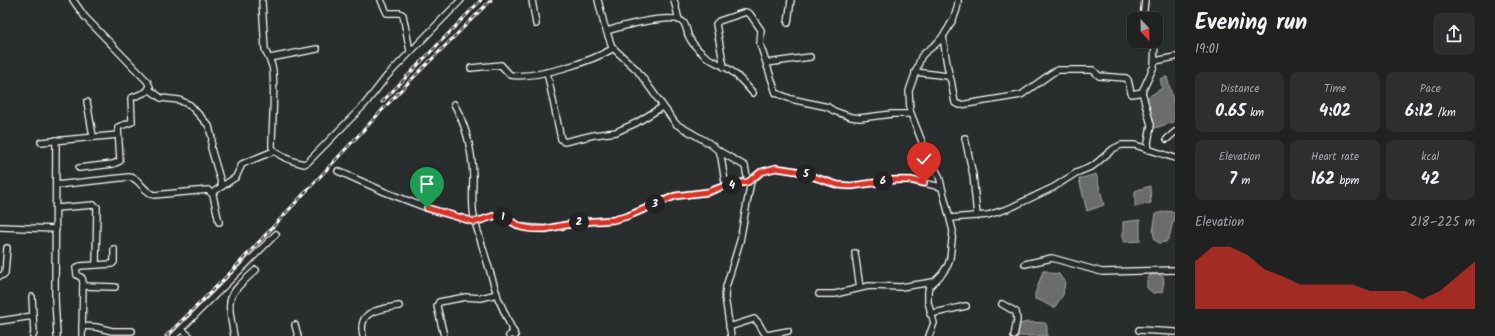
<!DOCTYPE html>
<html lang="en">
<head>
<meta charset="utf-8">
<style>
  :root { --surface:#202222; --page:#2d2f2f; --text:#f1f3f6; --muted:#a2a4a5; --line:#3d3f40; --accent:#d93025 }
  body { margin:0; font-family:Kalam,sans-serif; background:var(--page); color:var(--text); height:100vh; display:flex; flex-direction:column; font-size:15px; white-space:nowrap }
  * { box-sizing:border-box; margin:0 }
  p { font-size:13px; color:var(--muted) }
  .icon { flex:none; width:22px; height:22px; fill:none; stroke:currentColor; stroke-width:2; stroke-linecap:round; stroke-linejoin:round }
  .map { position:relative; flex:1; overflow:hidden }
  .drawer { display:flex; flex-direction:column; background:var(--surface); width:320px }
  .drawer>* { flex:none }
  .needle { width:26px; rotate:158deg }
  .tools { position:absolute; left:1127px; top:12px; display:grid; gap:8px }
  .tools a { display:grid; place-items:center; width:36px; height:36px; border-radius:8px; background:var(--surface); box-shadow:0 1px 3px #0004,0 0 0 1px var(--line); font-size:20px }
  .pin { position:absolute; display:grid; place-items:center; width:34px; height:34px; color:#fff; margin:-41px -17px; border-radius:50% 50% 50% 0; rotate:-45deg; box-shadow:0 0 4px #0007 }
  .pin .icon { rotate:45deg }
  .km { position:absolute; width:20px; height:20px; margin:-10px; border-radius:50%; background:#222; color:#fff; font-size:11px; line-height:20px; text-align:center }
  .round { display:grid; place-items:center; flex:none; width:42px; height:42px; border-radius:8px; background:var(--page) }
  .summary { display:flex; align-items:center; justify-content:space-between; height:68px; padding:0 20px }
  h1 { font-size:22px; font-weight:800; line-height:30px }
  .figures { display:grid; grid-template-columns:repeat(3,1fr); gap:6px; height:68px; padding:4px 20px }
  .figures div { display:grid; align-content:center; border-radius:8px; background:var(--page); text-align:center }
  .figures b { font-size:17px; font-weight:800 }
  .figures small { font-size:11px; font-weight:400 }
  .figures p { font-size:11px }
  .chart { height:112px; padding:8px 20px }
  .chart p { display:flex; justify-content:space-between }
  .chart svg { width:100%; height:72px; margin-top:4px; fill:var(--accent); opacity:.7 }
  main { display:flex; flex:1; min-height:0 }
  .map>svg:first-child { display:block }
</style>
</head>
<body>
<main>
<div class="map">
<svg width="1175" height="336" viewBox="0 0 1175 336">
  <rect width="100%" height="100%" fill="#2a2d2e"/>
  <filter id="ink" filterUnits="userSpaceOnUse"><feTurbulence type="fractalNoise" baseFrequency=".025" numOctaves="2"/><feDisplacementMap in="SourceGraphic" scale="8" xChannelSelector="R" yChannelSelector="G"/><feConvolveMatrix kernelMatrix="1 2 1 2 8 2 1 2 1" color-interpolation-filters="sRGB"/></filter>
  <g filter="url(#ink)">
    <g fill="#6a6c6d" stroke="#a6a7a7">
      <polygon points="1167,77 1175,108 1175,121 1174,122 1155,128 1145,99 1162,88 1160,79"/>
      <polygon points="1096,174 1104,205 1087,211 1079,179"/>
      <polygon points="1150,186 1151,203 1135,207 1135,191"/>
      <path d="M 1167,211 L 1174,212 L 1175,219 C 1170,226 1172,235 1166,242 L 1159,243 L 1155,240 L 1153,232 L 1156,214 Z"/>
      <polygon points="1140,220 1140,241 1123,242 1123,222"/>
      <polygon points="1043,271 1048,271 1050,273 1059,274 1062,279 1065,281 1063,295 1054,308 1041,301 1035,299 1035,294"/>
      <polygon points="1157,274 1163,276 1164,282 1162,292 1153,293 1147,288 1147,281 1150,275"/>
      <polygon points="1028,322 1045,323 1047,326 1047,336 1015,336 1016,328 1019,324"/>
    </g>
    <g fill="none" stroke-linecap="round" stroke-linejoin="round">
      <g stroke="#fff" stroke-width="8">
        <g id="minor">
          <polyline points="73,0 85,17 147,81 150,87 146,92 131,98 132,122 118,127 120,161 113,164 79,168"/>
          <polyline points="381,0 387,13 400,13 403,15 410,51"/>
          <polyline points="532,0 536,24"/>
          <polyline points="598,0 604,24 612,47 637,70 676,124 709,143 719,151 721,157 725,182 727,185 751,181 761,172 776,168 796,171 838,185 851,186 895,180 910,180 941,187"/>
          <polyline points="674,0 679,20"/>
          <path d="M 262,2 L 265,49 C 267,57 273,63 273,72 C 275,95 272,124 272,147 C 276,156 294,162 304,164 L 308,162 L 365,104 L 387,76 L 461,0"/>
          <polyline points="1143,19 1145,0"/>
          <polyline points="788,23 791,0"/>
          <path d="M 607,31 C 619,27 676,11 684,23 C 686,26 687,31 688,35 C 691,42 697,49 703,54 C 710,61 719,63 727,68 C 737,74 745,84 753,93"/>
          <path d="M 943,36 C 945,50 946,64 950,77"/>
          <polyline points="270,58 317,49"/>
          <polyline points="1155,61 1175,57"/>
          <polyline points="767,63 810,57"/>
          <polyline points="724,67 716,24 719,21 746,12 750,14 761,30 760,44 776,93 791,99 828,107 834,111 851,117 860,118 892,114 911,114"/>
          <path d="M 471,68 L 501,65 L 510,75 C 536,79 591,62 614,48"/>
          <polyline points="547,72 561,139 564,142 594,135 616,132 636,123 662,107"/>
          <polyline points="915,72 948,76 951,80 955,103 960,105 1021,95 1052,73 1058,70 1093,70 1099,76 1126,78 1128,80 1131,93 1132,94 1142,92 1154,66 1155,41"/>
          <polyline points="149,89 161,98 179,100 190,105 209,126 212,139 211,148 222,186"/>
          <polyline points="1142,92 1151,125 1148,143 1149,150"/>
          <polyline points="87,102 93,136"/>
          <path d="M 454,104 C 466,125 472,152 473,176 C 473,191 471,207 475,222 L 494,216 L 499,216 L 503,217 L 521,227 L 545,229 L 582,222 L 613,220 L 628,216 L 675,196 L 708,192 L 727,185"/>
          <polyline points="965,138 973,175 977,216"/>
          <polyline points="1167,139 1175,132"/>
          <polyline points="56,140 55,299 57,336"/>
          <polyline points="41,142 118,135"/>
          <polyline points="719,151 745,166 748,182"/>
          <polyline points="338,171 385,192 427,208 475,222 498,298 515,336"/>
          <path d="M 56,185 L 129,177 C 139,177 142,191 154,195 L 208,190 L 213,195 L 219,222"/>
          <polyline points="212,193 236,177 242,164 274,151"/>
          <polyline points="56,208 94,205 97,207 96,265"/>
          <polyline points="950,218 988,215 1010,208 1054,187 1076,173 1093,166 1113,149 1121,145 1135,145 1175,158"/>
          <polyline points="0,227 56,229"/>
          <polyline points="855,253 860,288"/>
          <polyline points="1025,264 1052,258 1102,272 1175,270"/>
          <polyline points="0,276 3,275 5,273 7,248"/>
          <polyline points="83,286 115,287"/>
          <polyline points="819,294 835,294 869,286 901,287 933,282"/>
          <polyline points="32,297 34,333 33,336"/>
          <polyline points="1002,304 1016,312 1017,320 1014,336"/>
          <polyline points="930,314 966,306"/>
          <polyline points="0,321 33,316"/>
          <polyline points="295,325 298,336"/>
          <polyline points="82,326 96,327 112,331 132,331"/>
          <path d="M 729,327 L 754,319 C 761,322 761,332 767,335 L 788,331"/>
          <polyline points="182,329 189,336"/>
          <polyline points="1139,330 1175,332"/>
          <polyline points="82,336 83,282 82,278 77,275 76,268 80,266 112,264 114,262 114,249"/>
          <polyline points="174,336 276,234"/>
          <path d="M 234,336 C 227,296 225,298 256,270"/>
          <path d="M 363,336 C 357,310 380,309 399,306"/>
          <polyline points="444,336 437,306 439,302 466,297 481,298 497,294"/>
          <polyline points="509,336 514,332"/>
          <polyline points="731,336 725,297 726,287 740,241 751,181"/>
          <path d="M 929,336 L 934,323 L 928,302 L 928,291 L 929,287 L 942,274 L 948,265 L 950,258 L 953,231 L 939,176 L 926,152 L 910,111 L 909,91 L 921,57 C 925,51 932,48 938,42 C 946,34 959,12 958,0"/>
        </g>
      </g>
      <use href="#minor" stroke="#2a2d2e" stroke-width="5.5"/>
      <g stroke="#fff" stroke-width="3">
        <g id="rail">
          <polyline points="382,102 481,0"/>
          <polyline points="166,336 227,276 400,91 491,0"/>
        </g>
      </g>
      <use href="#rail" stroke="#2a2d2e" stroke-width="1.5" stroke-dasharray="4.5" stroke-linecap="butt"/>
    </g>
  </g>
  <g fill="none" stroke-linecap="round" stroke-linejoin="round" filter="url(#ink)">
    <g stroke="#fff" stroke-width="8">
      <polyline id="route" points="427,208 475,222 494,216 499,216 503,217 521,227 532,229 545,229 582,222 613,220 628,216 675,196 708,192 727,185 748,182 761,172 776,168 796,171 838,185 851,186 895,180 910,180 924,183"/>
    </g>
    <use href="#route" stroke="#d93025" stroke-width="5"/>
  </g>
</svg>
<div class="tools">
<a><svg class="needle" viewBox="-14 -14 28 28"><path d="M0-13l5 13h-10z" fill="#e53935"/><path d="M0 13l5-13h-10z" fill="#a2a4a5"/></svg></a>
</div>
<div class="pin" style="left:427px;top:208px;background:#1e9e55"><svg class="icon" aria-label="arrive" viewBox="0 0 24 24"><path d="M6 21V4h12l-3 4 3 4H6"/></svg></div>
<div class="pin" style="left:924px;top:183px;background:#d93025"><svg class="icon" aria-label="check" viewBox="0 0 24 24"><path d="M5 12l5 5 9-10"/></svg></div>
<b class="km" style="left:503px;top:217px">1</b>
<b class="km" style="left:579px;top:222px">2</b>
<b class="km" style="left:655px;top:204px">3</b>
<b class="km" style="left:732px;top:185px">4</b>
<b class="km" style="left:806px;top:174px">5</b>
<b class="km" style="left:883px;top:181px">6</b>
</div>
<section class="drawer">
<div class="summary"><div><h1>Evening run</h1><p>19:01</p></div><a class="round"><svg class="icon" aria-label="share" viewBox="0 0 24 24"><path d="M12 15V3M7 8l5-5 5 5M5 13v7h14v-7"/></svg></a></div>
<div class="figures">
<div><p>Distance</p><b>0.65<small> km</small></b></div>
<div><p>Time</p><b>4:02</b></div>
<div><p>Pace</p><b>6:12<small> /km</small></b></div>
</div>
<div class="figures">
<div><p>Elevation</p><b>7<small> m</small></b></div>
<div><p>Heart rate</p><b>162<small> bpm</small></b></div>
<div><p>kcal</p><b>42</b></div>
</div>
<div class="chart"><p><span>Elevation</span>218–225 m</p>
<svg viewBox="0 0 160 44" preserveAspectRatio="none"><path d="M0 44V15L10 6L20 6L30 11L40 20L50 24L60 29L70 29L80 29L90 29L100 33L110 33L120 33L130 38L140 33L150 24L160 15V44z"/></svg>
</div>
</section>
</main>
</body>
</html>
